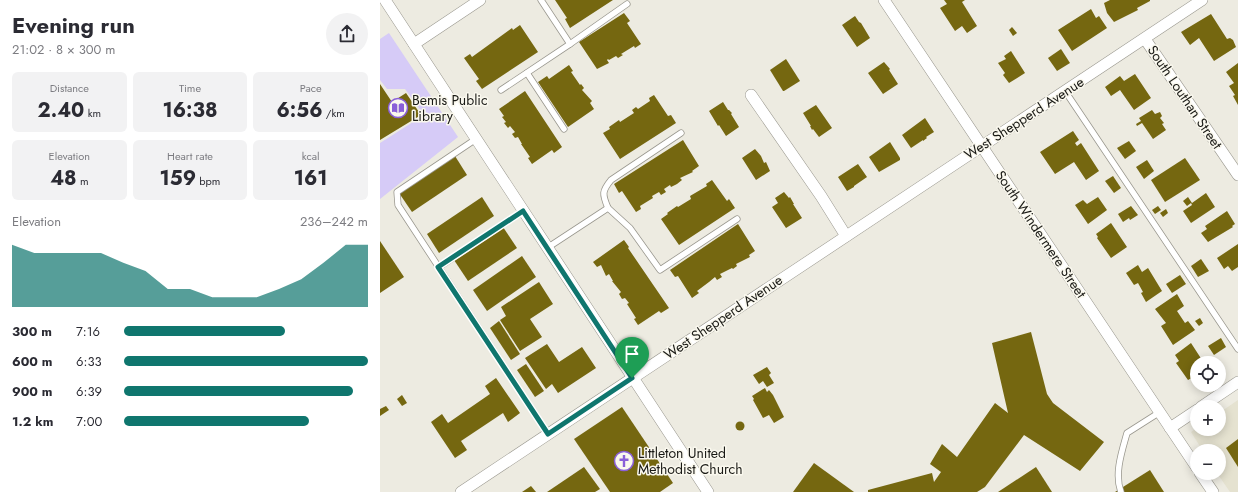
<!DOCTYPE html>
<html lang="en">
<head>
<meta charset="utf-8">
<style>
  :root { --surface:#fff; --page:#f2f2f3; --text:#2b2b33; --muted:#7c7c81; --accent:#0f766e }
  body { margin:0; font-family:Jost,sans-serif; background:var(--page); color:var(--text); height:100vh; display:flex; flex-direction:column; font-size:15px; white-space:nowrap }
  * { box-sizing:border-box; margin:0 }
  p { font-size:13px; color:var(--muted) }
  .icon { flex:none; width:22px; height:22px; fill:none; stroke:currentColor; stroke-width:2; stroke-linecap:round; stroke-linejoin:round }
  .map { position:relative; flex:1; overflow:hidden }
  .sheet { display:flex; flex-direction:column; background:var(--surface); width:380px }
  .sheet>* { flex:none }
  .buttons { position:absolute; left:810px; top:356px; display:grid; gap:8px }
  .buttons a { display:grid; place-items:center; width:36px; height:36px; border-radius:50%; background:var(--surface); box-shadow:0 2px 10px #0003; font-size:20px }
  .pin { position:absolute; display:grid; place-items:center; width:34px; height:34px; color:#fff; margin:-41px -17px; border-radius:50% 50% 50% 0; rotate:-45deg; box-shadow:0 0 4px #0007 }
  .pin .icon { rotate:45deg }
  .round { display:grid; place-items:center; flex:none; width:42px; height:42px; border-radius:21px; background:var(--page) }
  .head { display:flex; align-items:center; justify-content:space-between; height:68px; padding:0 12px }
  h1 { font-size:22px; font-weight:700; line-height:30px }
  .figures { display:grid; grid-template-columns:repeat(3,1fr); gap:6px; height:68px; padding:4px 12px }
  .figures div { display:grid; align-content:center; border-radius:6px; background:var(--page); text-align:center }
  .figures b { font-size:20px; font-weight:700 }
  .figures small { font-size:11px; font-weight:400 }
  .figures p { font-size:11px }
  .chart { height:112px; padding:8px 12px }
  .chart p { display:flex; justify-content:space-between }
  .chart svg { width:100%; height:72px; margin-top:4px; fill:var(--accent); opacity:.7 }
  ul { padding:0 12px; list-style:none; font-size:13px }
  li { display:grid; grid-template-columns:64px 48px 1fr; align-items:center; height:30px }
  li i { height:10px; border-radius:5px; background:var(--accent) }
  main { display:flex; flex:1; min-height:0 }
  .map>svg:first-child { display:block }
</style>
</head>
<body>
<main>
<section class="sheet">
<div class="head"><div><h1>Evening run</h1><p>21:02 · 8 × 300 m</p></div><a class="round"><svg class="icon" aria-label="share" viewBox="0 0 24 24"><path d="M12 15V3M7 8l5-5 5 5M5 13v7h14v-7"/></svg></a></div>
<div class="figures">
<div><p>Distance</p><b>2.40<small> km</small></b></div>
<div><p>Time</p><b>16:38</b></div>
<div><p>Pace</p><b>6:56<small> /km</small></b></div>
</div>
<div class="figures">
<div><p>Elevation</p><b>48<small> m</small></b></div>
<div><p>Heart rate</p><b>159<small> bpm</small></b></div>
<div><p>kcal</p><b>161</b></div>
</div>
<div class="chart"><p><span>Elevation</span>236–242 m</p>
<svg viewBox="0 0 160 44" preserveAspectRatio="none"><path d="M0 44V6L10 11L20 11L30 11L40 11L50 17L60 22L70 33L80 33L90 38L100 38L110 38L120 33L130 27L140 17L150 6L160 6V44z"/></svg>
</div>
<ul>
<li><b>300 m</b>7:16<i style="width:66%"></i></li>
<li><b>600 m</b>6:33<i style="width:100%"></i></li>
<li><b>900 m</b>6:39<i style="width:94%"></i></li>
<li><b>1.2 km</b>7:00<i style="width:76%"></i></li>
</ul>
</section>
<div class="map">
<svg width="858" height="492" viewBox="0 0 858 492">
  <rect width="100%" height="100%" fill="#edebe1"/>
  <polygon fill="#e5e2d0" points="858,400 858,492 850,492 837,473 839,473 839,451 823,451 811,432 817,428 817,429 839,429 839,413"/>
  <polygon fill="#d6cbf7" points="9,33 78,137 0,199 0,143 44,115 25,89 7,89 0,80 0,39"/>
  <g fill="#756710">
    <polygon points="175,0 233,0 190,28 185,19 187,18"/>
    <polygon points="564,0 585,0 582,2 597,26 587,33 582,26 575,31 560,8 567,4"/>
    <polygon points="730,0 770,0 770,1 757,8 758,10 734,22 727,13 724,3"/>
    <polygon points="711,9 716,18 719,16 727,28 692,51 678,30"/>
    <polygon points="244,13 250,21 247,23 261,44 255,48 254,46 241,54 243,55 238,58 236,56 229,60 228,59 227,60 229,63 217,69 199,42"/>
    <polygon points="831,14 847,39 850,38 853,40 856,47 834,61 819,38 810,45 801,32"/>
    <polygon points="475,16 479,22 481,23 490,38 477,47 462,25"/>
    <polygon points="140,25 158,52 102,89 96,81 99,79 84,58 90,54 92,57 132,28 133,30"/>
    <polygon points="632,27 637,33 633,36 629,30"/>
    <polygon points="681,49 690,63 677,71 668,58"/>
    <polygon points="631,51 645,73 629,83 623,75 625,73 618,63 626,59 624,56"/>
    <polygon points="406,59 420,81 404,91 403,91 390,70"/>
    <polygon points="504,62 510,69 509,70 518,84 503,94 488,73"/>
    <polygon points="858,63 858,105 853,96 855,95 849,86 854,83 846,72"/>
    <polygon points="189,65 193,71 191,72 200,85 201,84 204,88 202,90 212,101 210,103 214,109 188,127 158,82 167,76 169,79"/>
    <polygon points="755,74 771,98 754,110 740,90 731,96 725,87 740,76 744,81"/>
    <polygon points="0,84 12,102 26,93 41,115 0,140"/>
    <polygon points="145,91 182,147 174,153 172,150 152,164 148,158 150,157 141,144 142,144 138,137 135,138 132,134 135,132 130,126 128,128 124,123 126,122 122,117 124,116 119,109"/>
    <polygon points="274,95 288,116 291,115 296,123 240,159 223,133 230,129 229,127 239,120 240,122 254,113 252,110 256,107 258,109 270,101 269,98"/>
    <polygon points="343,102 348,110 349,110 352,113 351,114 359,127 346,136 339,125 338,126 329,111"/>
    <polygon points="436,105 452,128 439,137 433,129 432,130 430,126 431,126 423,113"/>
    <polygon points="772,110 775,114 780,112 782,116 780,118 784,123 782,124 786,130 773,139 762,123 757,126 756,124 761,121 759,118"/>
    <polygon points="545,118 554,132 546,137 547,138 543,141 543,140 531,148 522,135"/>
    <polygon points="693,131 699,140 695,143 697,146 701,143 719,171 706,180 694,162 675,174 660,152"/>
    <polygon points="303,140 319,166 312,171 313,172 300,178 302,180 297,184 291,187 290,185 284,189 286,192 281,195 279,192 272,196 273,198 260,206 261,209 256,212 242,191 239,193 234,184"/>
    <polygon points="749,141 756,151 745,159 737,148"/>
    <polygon points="510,142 520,158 520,160 499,172 489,157"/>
    <polygon points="375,149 381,156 384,163 386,162 390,171 376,180 362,158"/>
    <polygon points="75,156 87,175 32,212 19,193"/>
    <polygon points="805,158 820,180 785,202 771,180"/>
    <polygon points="767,160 774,171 764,179 756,167"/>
    <polygon points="478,164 487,177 474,186 474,187 467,191 458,177"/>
    <polygon points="733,176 741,188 734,193 725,181"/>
    <polygon points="332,180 347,201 349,199 355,208 299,245 281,219 288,214 287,213 297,206 298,207 311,199 310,196 327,186 326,184"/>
    <polygon points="404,192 409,198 410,197 414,204 413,204 422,218 406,228 392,207 398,203 395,198"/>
    <polygon points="826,193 835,207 811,223 803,211 812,205 811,203 807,206 803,201 808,197 812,203"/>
    <polygon points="102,197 114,216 59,253 47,234"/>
    <polygon points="718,197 727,210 708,224 695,205 703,200 707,204"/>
    <polygon points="751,206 758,215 750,220 749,218 743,222 738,214"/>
    <polygon points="778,206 781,210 775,214 772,210"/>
    <polygon points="786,209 788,213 783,217 780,213"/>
    <polygon points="847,211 855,224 852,226 853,227 828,242 821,233 827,229 825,226"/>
    <polygon points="731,223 747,247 731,258 717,238 718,237 716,234"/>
    <polygon points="358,224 375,251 369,255 370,257 356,264 357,266 353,269 352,268 340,274 342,277 337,280 335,277 329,282 317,291 319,293 312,298 298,276 295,277 290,270"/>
    <polygon points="123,227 137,248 88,281 74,260"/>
    <polygon points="244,240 249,247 248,248 289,308 281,313 279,311 258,325 254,319 256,318 247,304 249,303 245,298 242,299 239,294 241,292 232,281 233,281 229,274 226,276 221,265 217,267 213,262"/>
    <polygon points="0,241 24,277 0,293"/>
    <polygon points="858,244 858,267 852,271 848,266 844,269 837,258"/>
    <polygon points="142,256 156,277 107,311 93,290"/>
    <polygon points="821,259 829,271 818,277 811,266"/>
    <polygon points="758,265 762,272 768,268 782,291 766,302 761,293 763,292 758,283 754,285 746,273"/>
    <polygon points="800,275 806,284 792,293 786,284"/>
    <polygon points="159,282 173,304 150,319 162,337 140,351 120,320 126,316 121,307"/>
    <polygon points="797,294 804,306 797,311 805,323 808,321 815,330 793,345 781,326 786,323 775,309"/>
    <polygon points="820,318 823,323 819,326 815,321"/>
    <polygon points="119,321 140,354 131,360 110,328"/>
    <polygon points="651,332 667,394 673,403 724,442 700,471 644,435 605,487 597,492 488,492 488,490 552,473 554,482 561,472 550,464 562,444 577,457 615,403 628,413 612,343"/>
    <polygon points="841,338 846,347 834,355 828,346"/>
    <polygon points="811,343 824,363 817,363 817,375 808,380 796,363 799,361 795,355"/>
    <polygon points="167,344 179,362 202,347 216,368 178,393 172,384 166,389 145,358"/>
    <polygon points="146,364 164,391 155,397 137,370"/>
    <polygon points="387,367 391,373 389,375 394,383 387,387 383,381 379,384 373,375"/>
    <polygon points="116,378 140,413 128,422 123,413 81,441 87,450 75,458 51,422 62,414 68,423 110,394 105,386"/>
    <polygon points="385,388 387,392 389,390 393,395 404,417 394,423 389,415 383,418 373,400 374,399 372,396"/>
    <polygon points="22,395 27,403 22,406 17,399"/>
    <polygon points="6,406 9,410 0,416 0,409"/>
    <polygon points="242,407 293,483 280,492 230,492 194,439"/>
    <circle cx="360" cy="426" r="4.5"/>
    <polygon points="858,439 858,467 846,448"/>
    <polygon points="434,463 474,492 413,492"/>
    <polygon points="204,467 220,489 215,492 167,492"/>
    <polygon points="656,467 672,492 618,492"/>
    <polygon points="770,470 784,492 735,492"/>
    <polygon points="151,486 156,492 142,492"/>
  </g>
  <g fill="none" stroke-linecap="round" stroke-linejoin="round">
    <g stroke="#99978e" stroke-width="7">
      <g id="lane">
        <polyline points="190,44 247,4"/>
        <polyline points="147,73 184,129"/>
        <polyline points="121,90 190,44 161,0"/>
        <polyline points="685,91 858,349"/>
        <polyline points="96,139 17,192 18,205 168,434"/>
        <path d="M 228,208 C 222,194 222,191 231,180 L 301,133"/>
        <polyline points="167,248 228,208 250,228 280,270 357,219"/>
        <polyline points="59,267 143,211"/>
        <path d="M 741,492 C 734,474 742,451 747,433 L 780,412"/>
      </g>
    </g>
    <g stroke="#99978e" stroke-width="12">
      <g id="street">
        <polyline points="5,0 328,492"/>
        <polyline points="504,0 817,468"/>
        <polyline points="765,39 858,175"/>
        <polyline points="34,44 100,0"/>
        <polyline points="371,95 441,196 466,236"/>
        <polyline points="821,407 858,382"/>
        <polyline points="790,428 817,410"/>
        <polyline points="820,473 833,492"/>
        <polyline points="81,492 822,0"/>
      </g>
    </g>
    <use href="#lane" stroke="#fff" stroke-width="5.5"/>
    <use href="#street" stroke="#fff" stroke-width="11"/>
  </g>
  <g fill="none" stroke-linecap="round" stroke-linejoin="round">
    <g stroke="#fff" stroke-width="8">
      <polygon id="route" points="143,211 252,378 168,434 58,267"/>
    </g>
    <use href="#route" stroke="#0f766e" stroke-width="5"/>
  </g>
  <defs>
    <g id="library-ring" transform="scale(1)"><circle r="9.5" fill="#faf8ee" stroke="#8a5fd8" stroke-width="1.5"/><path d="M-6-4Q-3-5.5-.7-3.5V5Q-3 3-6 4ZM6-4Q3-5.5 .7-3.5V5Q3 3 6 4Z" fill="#8a5fd8"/></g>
    <g id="church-ring" transform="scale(1)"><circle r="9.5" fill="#faf8ee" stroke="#8a5fd8" stroke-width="1.5"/><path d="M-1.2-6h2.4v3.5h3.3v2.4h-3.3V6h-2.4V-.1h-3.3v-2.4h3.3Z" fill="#8a5fd8"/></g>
  </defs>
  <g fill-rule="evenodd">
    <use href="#library-ring" x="18" y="108"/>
    <use href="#church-ring" x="244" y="461"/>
  </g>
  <g text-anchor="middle" stroke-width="3" stroke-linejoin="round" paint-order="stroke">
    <g font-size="14" fill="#191915" stroke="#faf8ee">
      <text transform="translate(805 97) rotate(56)" y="5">South Louthan Street</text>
      <text transform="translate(644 118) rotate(-33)" y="5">West Shepperd Avenue</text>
      <text transform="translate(661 234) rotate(56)" y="5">South Windermere Street</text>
      <text transform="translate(343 317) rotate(-34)" y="5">West Shepperd Avenue</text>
    </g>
    <g font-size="14" fill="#191915" stroke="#faf8ee" text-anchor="start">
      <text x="32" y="105">Bemis Public<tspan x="32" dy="16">Library</tspan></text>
      <text x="258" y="458">Littleton United<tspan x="258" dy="16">Methodist Church</tspan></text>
    </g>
  </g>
</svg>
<div class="buttons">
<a><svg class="icon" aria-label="locate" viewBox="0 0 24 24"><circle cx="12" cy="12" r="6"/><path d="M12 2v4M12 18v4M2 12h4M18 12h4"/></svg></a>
<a>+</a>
<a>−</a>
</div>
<div class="pin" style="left:252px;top:378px;background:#1e9e55"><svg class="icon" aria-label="arrive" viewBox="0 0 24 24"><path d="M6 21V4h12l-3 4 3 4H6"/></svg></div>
</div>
</main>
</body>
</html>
